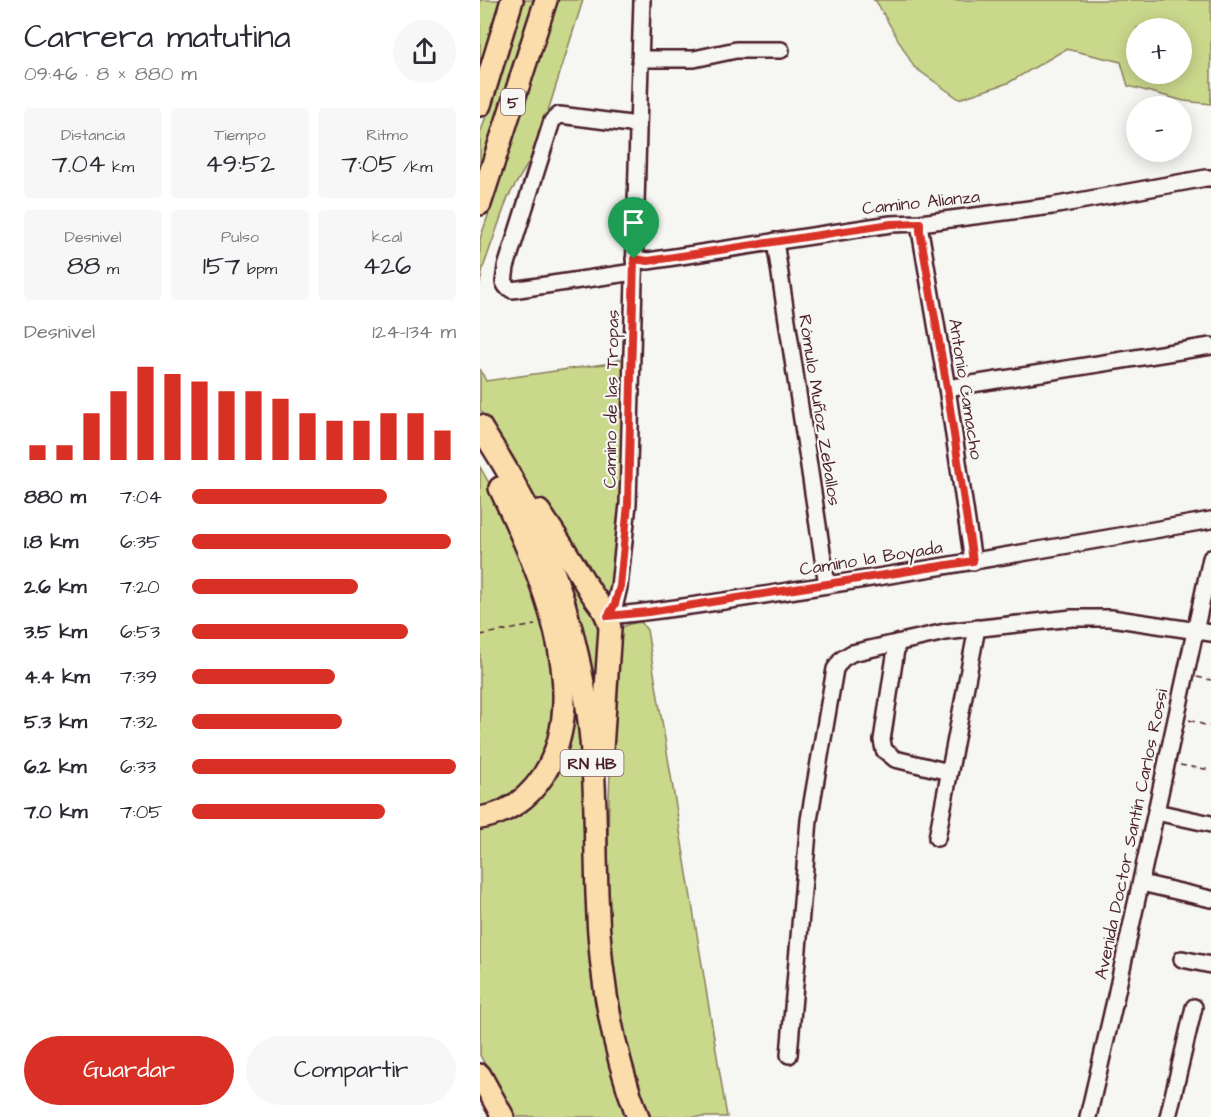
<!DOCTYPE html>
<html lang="es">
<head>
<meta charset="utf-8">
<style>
  :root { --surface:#fff; --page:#f7f7f7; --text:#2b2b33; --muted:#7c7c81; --accent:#d93025 }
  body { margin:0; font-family:"Architects Daughter",sans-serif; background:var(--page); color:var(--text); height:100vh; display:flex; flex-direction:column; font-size:22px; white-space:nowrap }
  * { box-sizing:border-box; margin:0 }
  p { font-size:20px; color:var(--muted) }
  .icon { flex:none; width:33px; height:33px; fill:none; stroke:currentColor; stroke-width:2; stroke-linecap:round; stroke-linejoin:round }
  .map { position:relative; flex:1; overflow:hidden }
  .panel { display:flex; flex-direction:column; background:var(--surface); width:480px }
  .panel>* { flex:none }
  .fabs { position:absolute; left:646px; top:18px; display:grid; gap:12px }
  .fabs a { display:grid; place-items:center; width:66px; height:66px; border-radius:50%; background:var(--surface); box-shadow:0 3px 15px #0003; font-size:30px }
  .pin { position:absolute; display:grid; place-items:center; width:51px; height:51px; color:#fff; margin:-62px -26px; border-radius:50% 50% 50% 0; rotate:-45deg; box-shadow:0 0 6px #0007 }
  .pin .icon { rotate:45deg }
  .round { display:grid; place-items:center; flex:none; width:63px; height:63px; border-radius:32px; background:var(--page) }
  .head { display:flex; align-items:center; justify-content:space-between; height:102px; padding:0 24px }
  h1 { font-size:33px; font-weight:600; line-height:45px }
  .figures { display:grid; grid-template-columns:repeat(3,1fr); gap:9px; height:102px; padding:6px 24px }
  .figures div { display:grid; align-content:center; border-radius:6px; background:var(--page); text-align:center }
  .figures b { font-size:26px; font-weight:600 }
  .figures small { font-size:16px; font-weight:400 }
  .figures p { font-size:16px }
  .chart { height:168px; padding:12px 24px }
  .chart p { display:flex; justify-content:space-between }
  .chart svg { width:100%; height:108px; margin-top:6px; stroke:var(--accent); stroke-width:6 }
  .action { display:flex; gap:12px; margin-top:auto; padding:12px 24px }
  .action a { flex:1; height:69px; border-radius:36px; background:var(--accent); color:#fff; font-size:24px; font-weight:600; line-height:69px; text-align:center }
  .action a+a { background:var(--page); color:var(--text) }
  ul { padding:0 24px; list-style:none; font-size:20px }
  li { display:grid; grid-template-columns:96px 72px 1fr; align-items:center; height:45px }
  li i { height:15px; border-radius:8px; background:var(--accent) }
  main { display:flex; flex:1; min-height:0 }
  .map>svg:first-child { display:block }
</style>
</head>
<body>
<main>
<section class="panel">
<div class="head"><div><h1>Carrera matutina</h1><p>09:46 · 8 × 880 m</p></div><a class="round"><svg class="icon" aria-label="share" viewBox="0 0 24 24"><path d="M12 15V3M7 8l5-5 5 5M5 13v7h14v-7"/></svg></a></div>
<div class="figures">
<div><p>Distancia</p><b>7.04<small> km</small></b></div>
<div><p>Tiempo</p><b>49:52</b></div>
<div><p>Ritmo</p><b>7:05<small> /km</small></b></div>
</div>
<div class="figures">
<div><p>Desnivel</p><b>88<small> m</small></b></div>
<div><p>Pulso</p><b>157<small> bpm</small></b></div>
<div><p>kcal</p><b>426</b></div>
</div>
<div class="chart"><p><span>Desnivel</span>124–134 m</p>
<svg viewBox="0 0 160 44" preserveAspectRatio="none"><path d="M5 44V38M15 44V38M25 44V25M35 44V16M45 44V6M55 44V9M65 44V12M75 44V16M85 44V16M95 44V19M105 44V25M115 44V28M125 44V28M135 44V25M145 44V25M155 44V32"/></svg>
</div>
<ul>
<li><b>880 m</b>7:04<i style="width:74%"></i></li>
<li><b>1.8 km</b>6:35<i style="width:98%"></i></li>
<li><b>2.6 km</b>7:20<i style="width:63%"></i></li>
<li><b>3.5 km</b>6:53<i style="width:82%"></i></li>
<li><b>4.4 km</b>7:39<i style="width:54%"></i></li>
<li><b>5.3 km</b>7:32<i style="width:57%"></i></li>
<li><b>6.2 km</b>6:33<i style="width:100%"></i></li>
<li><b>7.0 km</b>7:05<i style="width:73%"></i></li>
</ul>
<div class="action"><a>Guardar</a><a>Compartir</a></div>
</section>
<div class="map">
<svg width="731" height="1117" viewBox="0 0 731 1117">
  <rect width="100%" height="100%" fill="#f6f6f2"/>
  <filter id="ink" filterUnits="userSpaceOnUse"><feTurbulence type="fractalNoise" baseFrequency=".0167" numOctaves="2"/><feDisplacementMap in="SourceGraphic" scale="12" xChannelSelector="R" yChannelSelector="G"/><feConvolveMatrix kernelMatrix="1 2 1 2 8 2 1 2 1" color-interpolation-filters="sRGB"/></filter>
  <g filter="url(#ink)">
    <g fill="#cad88c" stroke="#8a7c5c" stroke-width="1.5" fill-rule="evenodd">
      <polygon points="0,0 21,0 0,64"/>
      <polygon points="44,0 58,0 0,182 0,134"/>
      <polygon points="76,0 103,0 68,111 49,162 28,197 3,268 0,283 0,239 30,151"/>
      <path d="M 393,0 L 731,0 L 731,104 L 704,101 L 648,86 L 641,62 L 586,49 L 528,83 L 479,99 L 434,67 L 396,1 ZM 657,28 L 702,28 L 702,74 L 657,74 Z"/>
      <polygon points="145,358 140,525 131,589 126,594 122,595 115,590 8,423 0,409 0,369 6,381 124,364"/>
      <polygon points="11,455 96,685 149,1117 33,1117 0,1055 0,825 51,801 90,687"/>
      <polygon points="0,467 13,490 46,563 74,663 73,734 44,789 0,812"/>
      <polygon points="68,537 121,618 119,720"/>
      <path d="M 161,622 L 167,630 L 247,1117 L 169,1117 C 110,965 130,794 137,635 C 142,624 150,624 161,622 Z"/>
    </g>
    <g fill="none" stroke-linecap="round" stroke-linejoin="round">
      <g stroke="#4a1f2b" stroke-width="20">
        <g id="minor">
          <polyline points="160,59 214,59 256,50 301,50"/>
          <polyline points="440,223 440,230 467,388 493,562"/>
          <polyline points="295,241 347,585"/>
          <polyline points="154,259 168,261 411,224 440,223 572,206 726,178 731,178"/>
          <polyline points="154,272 32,290 26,286 24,282 26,267 72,121 79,115 88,116 158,125"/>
          <polyline points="467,388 731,346"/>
          <polyline points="128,616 135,604 139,587 148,504 158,130 162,0"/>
          <path d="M 128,616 C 193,610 258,599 322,589 C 459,568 595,544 731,520"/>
          <polyline points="417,643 402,740 404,750 415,759 469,772"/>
          <polyline points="676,812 731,824"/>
          <polyline points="457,838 497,628"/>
          <polyline points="661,883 731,899"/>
          <polyline points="702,959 731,965"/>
          <polyline points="309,1055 329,820 355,669 362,659 372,653 465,632 592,618 631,618 731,633"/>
          <polyline points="608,1117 634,1005 731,558"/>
          <polyline points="688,1117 714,1007"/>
        </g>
      </g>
      <g stroke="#4a1f2b" stroke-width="26">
        <g id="highway">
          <polyline points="0,105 32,0"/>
          <polyline points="0,204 66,0"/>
          <path d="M 0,426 C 10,443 21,459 30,476 C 71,549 96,630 108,713 C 116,773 115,834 117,894 C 119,970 131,1047 158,1117"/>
          <path d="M 59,511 C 77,537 94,564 110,591 C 119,605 127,611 130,628 L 122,749"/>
          <path d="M 0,818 C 26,814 48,799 63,776 C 116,693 57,567 20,488"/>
          <polyline points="0,1075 23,1117"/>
        </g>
      </g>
      <g stroke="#4a1f2b" stroke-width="1.5" stroke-dasharray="6 4.5" stroke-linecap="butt">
        <polyline points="0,635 55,625"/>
        <polyline points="717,677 731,680"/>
        <polyline points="709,720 731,727"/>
        <polyline points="700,765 731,770"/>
      </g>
      <use href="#minor" stroke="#f6f6f2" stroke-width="15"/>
      <use href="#highway" stroke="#faddab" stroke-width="21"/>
    </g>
  </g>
  <g fill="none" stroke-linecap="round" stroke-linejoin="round" filter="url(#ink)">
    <g stroke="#fff" stroke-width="12">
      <polygon id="route" points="440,223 440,231 467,388 493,561 168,612 128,616 135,604 140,586 148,504 154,259 168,261 411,224"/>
    </g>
    <use href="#route" stroke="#d93025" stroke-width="8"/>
  </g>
  <g text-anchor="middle" stroke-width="4.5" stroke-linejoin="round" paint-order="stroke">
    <g fill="#f6f6f2" stroke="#7e6067" stroke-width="1.5">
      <rect x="21" y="89" width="24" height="26" rx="4.5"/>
      <rect x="80.5" y="750" width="63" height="26" rx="4.5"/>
    </g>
    <g font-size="16" font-weight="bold" fill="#4a1f2b">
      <text x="33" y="108">5</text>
      <text x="112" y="769">RN HB</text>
    </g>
    <g font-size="18" fill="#4a1f2b" stroke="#f6f6f2">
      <text transform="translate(441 202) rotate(-6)" y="6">Camino Alianza</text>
      <text transform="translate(486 389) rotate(81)" y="6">Antonio Camacho</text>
      <text transform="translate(131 399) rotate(-89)" y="6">Camino de las Tropas</text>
      <text transform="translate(340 410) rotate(81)" y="6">Rómulo Muñoz Zeballos</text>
      <text transform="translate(391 558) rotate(-9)" y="6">Camino la Boyada</text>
      <text transform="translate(651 834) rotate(-78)" y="6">Avenida Doctor Santín Carlos Rossi</text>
    </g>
  </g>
</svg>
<div class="fabs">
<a>+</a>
<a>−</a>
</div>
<div class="pin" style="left:154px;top:259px;background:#1e9e55"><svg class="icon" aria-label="arrive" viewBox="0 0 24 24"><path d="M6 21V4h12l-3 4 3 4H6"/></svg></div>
</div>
</main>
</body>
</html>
